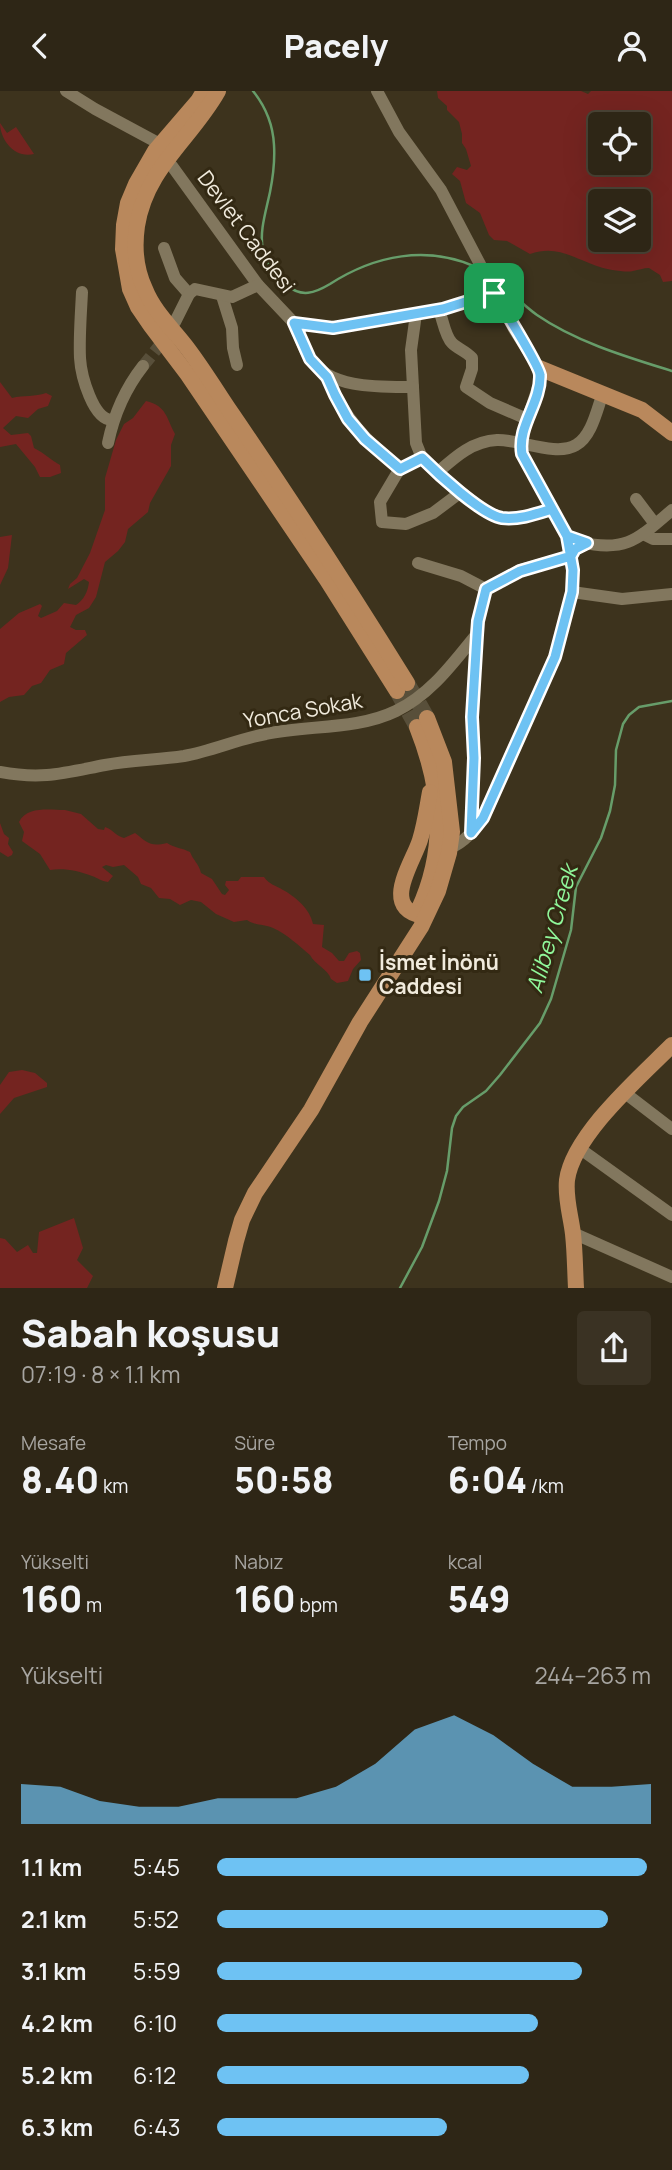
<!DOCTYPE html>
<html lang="tr">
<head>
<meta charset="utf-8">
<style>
  :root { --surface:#2e2616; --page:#3a3223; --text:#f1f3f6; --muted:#a7a5a1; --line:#494335; --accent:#6ec2f3 }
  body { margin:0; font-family:Manrope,sans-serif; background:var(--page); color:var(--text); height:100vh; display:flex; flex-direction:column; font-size:26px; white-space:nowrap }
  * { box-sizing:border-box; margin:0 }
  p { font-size:23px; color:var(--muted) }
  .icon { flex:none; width:38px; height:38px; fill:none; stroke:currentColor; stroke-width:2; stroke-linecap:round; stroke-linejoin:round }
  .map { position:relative; height:1197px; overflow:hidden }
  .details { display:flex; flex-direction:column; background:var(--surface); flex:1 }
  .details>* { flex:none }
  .tools { position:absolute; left:588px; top:21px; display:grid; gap:14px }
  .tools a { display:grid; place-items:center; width:63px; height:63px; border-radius:7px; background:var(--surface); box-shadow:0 7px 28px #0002,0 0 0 2px var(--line); font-size:35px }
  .pin { position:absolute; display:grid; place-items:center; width:60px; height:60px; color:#fff; margin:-30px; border-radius:14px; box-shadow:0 4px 10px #0006 }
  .round { display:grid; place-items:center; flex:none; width:74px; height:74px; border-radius:7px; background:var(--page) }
  .summary { display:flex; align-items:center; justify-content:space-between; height:119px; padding:0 21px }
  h1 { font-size:38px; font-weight:800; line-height:52px }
  .figures { display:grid; grid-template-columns:repeat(3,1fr); gap:10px; height:119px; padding:7px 21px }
  .figures div { display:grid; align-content:center }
  .figures b { font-size:35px; font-weight:800 }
  .figures small { font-size:19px; font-weight:400 }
  .figures p { font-size:19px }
  .chart { height:196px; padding:14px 21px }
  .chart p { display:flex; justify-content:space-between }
  .chart svg { width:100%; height:126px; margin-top:7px; fill:var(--accent); opacity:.7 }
  ul { padding:0 21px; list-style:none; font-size:23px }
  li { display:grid; grid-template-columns:112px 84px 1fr; align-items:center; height:52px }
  li i { height:18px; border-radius:9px; background:var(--accent) }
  header { display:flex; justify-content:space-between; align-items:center; height:91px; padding:0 21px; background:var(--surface); font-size:32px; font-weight:800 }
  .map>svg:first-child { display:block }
</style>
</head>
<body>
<header><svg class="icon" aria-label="back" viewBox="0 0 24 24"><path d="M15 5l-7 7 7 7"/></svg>Pacely<svg class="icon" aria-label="person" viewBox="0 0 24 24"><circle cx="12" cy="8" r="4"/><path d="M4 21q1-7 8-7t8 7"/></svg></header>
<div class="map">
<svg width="672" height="1197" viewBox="0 0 672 1197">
  <rect width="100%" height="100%" fill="#3d331d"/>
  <g fill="#742420" fill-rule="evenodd">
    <path d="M 437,0 L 581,0 L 588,3 L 591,0 L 672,0 L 672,190 L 663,191 L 660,184 L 649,177 C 643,177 639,179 633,180 C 626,182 606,178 600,176 C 574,168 558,153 530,163 L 507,150 L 494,149 L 489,144 L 480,122 L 466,112 L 460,90 L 452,83 L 457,76 L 467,79 L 471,75 L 466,58 L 462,52 L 462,43 L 459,31 L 447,19 L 447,15 L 438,7 ZM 600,33 L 639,33 L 639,72 L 600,72 ZM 600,110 L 639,110 L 639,149 L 600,149 Z"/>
    <path d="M 0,32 L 7,42 L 16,36 L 34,63 C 15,68 0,49 0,32 Z"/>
    <path d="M 0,291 L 12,307 C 24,304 35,306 46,302 L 52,305 L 48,315 L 38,318 L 28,327 L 16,325 L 3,337 L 11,344 L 28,342 L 31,345 L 34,357 C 44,362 51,369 60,374 L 61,382 L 50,386 L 40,386 L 35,376 L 16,353 L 0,356 Z"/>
    <path d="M 146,310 C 167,315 166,327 175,343 L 171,354 L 171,375 L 150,412 L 148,421 L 128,438 L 125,451 L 118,460 L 105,471 L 96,506 L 89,517 L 76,524 L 70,536 L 76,539 L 85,539 L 87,544 L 66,562 L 64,573 L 50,579 L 41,592 L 32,595 L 24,604 L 9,606 L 0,611 L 0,538 L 19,522 L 40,513 L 42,515 L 38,525 L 41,527 L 57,520 L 64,512 L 76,514 C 84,509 88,500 89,491 L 84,488 L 68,498 L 70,493 L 77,487 L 90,462 L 105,419 L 105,387 L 116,349 L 124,333 L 133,327 Z"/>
    <polygon points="12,444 8,477 0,494 0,446"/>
    <path d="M 65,719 L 81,723 L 98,738 L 104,739 L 105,736 C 112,738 116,745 124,747 L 135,742 C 148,752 150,756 167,752 C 175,757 182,757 190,761 C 193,769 199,773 201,782 L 212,788 L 222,803 L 225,804 L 229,799 L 225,794 L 226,790 L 238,790 L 241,786 L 264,786 C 270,794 275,794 283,799 C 296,806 310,818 313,833 L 324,834 L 322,856 L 332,862 L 339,870 L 344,870 L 349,862 L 357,860 L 360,862 L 361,869 L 353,878 L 348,890 L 337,892 L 331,888 C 328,878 315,874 310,864 C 299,855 287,843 273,837 C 264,833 256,835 247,829 L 234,831 L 216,823 L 201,811 L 191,809 L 180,814 L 170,808 L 159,807 L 151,797 L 141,793 L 138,786 L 124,774 L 113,776 L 106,774 L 102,776 L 113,785 L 108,791 C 101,790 98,787 92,785 C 78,780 65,777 50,779 L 40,763 L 22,750 L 24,741 L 19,731 C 27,715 49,719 65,719 Z"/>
    <polygon points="0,732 4,743 9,747 8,753 13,761 12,764 8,766 0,761"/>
    <polygon points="22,979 35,982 47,992 47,996 14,1007 0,1023 0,994 9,981"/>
    <polygon points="74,1127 83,1157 77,1169 93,1185 87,1197 0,1197 0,1147 5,1148 17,1161 28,1154 33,1162 37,1162 39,1141"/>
  </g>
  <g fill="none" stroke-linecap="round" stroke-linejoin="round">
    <g stroke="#679d6a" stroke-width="2.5">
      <path d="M 253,0 C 265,15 273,34 274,54 C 275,70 273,86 270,101 C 266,120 259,141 263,159 C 266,173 276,185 287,194 C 301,207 315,202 330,193 C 375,164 427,154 476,176"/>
      <path d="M 491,185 C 508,197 520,212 537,224 C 576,251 627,266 672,280"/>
      <polyline points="400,1197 422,1156 439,1110 447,1080 452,1037 456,1025 463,1016 486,1000 500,984 540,932 551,908 571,839 576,796 601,747 610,720 615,694 616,659 623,633 629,624 639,616 672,610"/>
    </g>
    <polyline stroke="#584f3a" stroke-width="12" stroke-dasharray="12 6" stroke-linecap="butt" points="143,275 168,244"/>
    <g stroke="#584f3a" stroke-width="16" stroke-dasharray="16 8" stroke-linecap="butt">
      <polyline points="407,592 427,627"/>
      <polyline points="397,600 417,636"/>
    </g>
    <g stroke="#82775e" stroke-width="12">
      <polyline points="66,0 95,18 160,53"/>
      <path d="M 377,0 L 399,41 L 441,99 L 514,238 L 539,277 L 539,293 L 520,351 L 522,363 L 567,445 L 573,479 L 572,501 L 555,566 L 483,727 C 474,739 465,751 450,757"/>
      <polyline points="172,75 258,194 294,232 333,237 443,218 494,202"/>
      <polyline points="164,157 175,187 189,203"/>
      <path d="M 82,201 C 81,223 79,245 80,267 C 81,284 93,330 113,329"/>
      <polyline points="222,205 232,237 233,257 237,274"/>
      <path d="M 439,219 C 443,229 445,245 452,252 C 458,258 466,260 472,267 L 472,278 L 466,296 L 490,312 L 527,328"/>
      <polyline points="416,223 411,259 416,352 422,367 437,382 483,419 501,427 522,427 552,418"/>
      <polyline points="175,231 189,203 195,198 232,206 258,194"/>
      <path d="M 294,232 C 299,243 303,257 310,268 C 330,298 380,296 413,296"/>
      <path d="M 327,286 C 344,327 366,350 400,378"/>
      <path d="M 108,352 C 114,323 125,298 143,275"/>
      <polyline points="422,367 400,378 396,384 380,411 382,431 406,433 433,422 461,401"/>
      <path d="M 437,382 C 454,367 472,350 497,349 C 519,348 556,366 576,354 C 592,345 597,318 603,302"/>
      <polyline points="636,408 655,433"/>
      <polyline points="643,443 653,448 672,448"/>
      <path d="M 580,451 C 627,462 639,447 672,419"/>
      <polyline points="418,472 461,485 486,498"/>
      <polyline points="572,501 622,508 672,503"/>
      <path d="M 0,681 C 43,689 64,682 105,674 C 131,669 158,669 184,665 C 212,660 238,648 266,643 C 308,634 357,639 396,620 C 431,603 453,572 476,544"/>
      <polyline points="471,742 474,667 472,626 476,544 478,530 486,498 520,479 571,465 575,458 587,452"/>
      <polyline points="625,1002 672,1038"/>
      <polyline points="579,1057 672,1124"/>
      <polyline points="573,1142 672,1186"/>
    </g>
    <g stroke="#b9885c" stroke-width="16">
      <polyline points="204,0 198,10 155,60 136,93 128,112 124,134 123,158 130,198 138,216 151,235 188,284 327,489 397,600"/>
      <path d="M 218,0 C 191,48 146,77 137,135 C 134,156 136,179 145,198 C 154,221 173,238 188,258 C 203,278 216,299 230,320 C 291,409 350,500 407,592"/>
      <polyline points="539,277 642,319 672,342"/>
      <path d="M 417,636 C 442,699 447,758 418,820"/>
      <path d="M 424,825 C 379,818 413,772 420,749 C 425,733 427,717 430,701"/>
      <polyline points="225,1197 236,1150 242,1129 255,1102 311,1019 360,931 421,836 438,800 449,762 452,741 444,671 427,627"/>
      <path d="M 576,1197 C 575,1179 575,1161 573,1143 C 571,1125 565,1108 567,1089 C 573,1044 640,986 672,954"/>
    </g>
  </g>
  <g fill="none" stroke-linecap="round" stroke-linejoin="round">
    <g stroke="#fff" stroke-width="14">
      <path id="route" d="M 494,202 L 443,218 L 333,237 L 294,232 L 310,268 L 327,286 L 335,304 L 348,328 L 365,348 L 400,378 L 422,367 C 437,382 482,424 502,427 C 519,429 536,423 552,418 L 567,445 L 573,479 L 572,501 L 555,566 L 483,727 L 471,742 L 474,667 L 472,626 L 477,544 L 478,530 L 486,498 L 520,480 L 571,465 L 575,458 L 587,452 L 567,445 L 522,363 C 517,335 541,312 540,284 C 540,276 502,215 494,202"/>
    </g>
    <use href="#route" stroke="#6ec2f3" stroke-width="9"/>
  </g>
  <rect fill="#6ec2f3" stroke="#332913" stroke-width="2.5" x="358" y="877" width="14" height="14" rx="3.5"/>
  <g text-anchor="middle" stroke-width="6" stroke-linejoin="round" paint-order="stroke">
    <g font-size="21" fill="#f1ebdd" stroke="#332913">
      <text transform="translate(246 141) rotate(53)" y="7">Devlet Caddesi</text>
      <text transform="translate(303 620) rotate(-10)" y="7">Yonca Sokak</text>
    </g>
    <g font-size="21" font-weight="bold" fill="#f1ebdd" stroke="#332913" text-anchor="start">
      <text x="379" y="879">İsmet İnönü<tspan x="379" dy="24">Caddesi</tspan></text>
    </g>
    <g font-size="23" font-style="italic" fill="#90f79a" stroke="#332913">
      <text transform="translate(552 838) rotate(-74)" y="8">Alibey Creek</text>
    </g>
  </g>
</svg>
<div class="tools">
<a><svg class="icon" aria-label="locate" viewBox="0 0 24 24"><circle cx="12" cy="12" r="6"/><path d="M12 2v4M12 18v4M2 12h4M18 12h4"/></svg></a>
<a><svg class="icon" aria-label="layers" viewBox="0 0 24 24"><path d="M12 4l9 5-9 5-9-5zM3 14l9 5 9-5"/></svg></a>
</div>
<div class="pin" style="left:494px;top:202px;background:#1e9e55"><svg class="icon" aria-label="arrive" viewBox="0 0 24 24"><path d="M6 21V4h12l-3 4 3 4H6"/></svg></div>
</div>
<section class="details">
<div class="summary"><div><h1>Sabah koşusu</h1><p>07:19 · 8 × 1.1 km</p></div><a class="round"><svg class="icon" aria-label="share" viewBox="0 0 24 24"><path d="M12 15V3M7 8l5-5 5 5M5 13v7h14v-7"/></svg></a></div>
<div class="figures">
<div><p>Mesafe</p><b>8.40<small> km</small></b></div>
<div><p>Süre</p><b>50:58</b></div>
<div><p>Tempo</p><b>6:04<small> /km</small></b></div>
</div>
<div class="figures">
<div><p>Yükselti</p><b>160<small> m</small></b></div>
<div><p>Nabız</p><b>160<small> bpm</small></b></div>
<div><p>kcal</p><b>549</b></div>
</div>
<div class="chart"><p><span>Yükselti</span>244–263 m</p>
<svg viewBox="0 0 160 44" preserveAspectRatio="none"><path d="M0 44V30L10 31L20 36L30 38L40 38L50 35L60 35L70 35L80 31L90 23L100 11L110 6L120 13L130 23L140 31L150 31L160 30V44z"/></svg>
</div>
<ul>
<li><b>1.1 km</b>5:45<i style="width:99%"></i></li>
<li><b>2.1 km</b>5:52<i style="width:90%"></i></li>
<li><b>3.1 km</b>5:59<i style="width:84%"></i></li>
<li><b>4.2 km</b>6:10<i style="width:74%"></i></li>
<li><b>5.2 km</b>6:12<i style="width:72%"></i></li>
<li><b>6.3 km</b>6:43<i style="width:53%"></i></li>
</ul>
</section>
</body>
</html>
